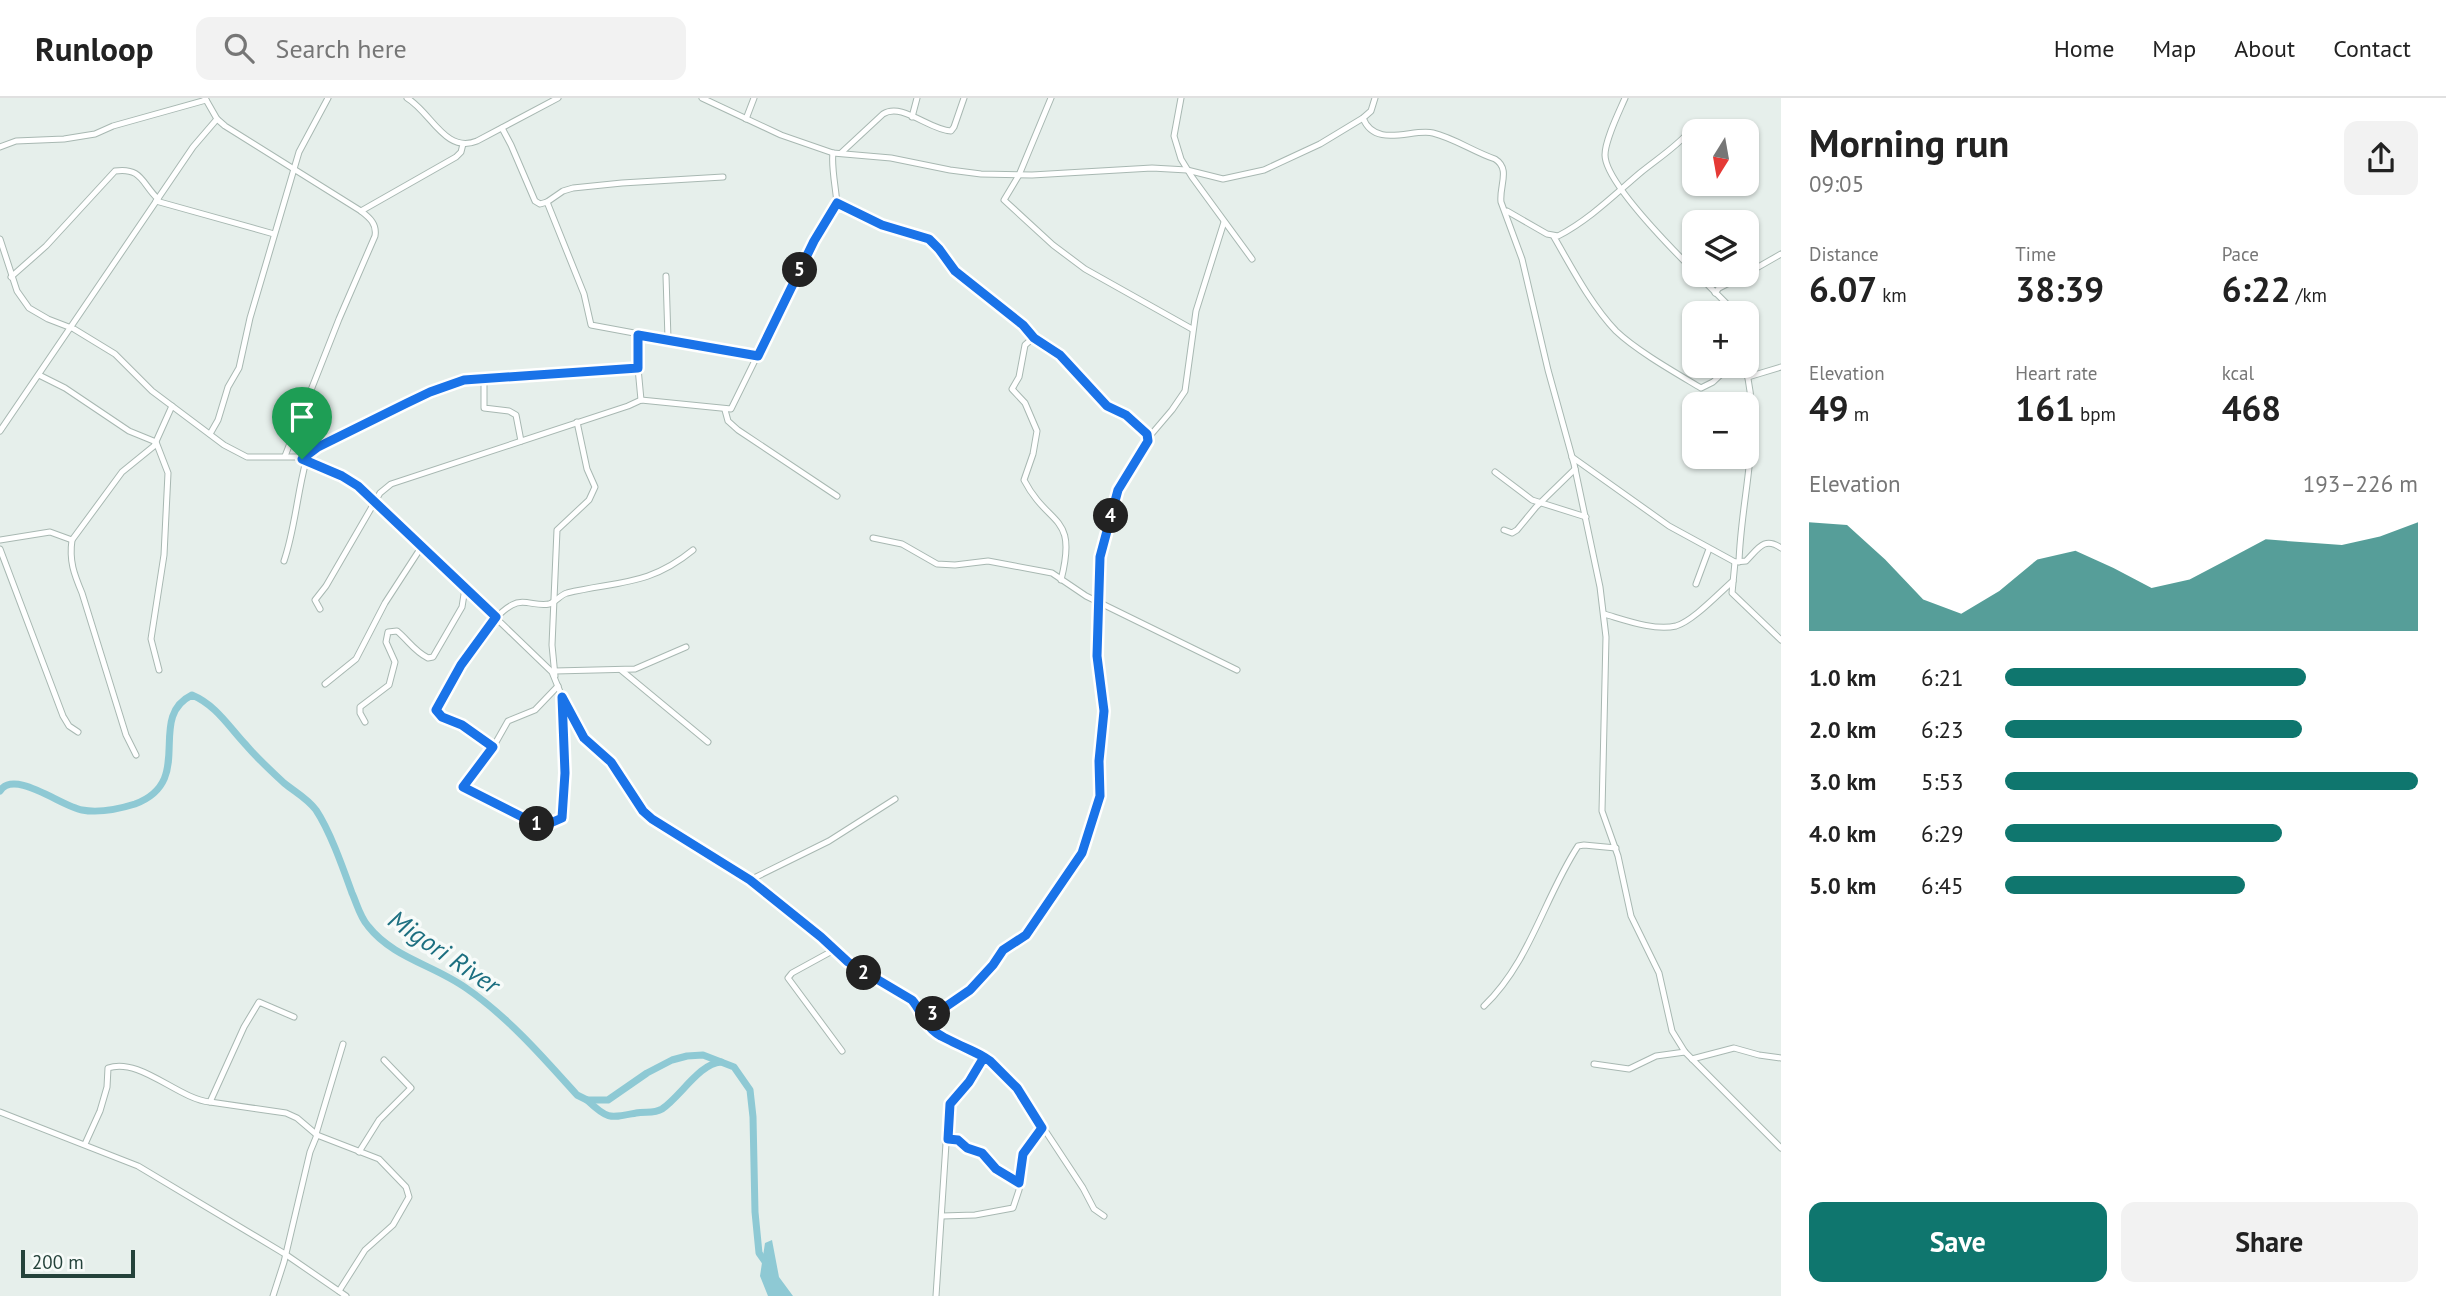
<!DOCTYPE html>
<html lang="en">
<head>
<meta charset="utf-8">
<style>
  :root { --surface:#fff; --page:#f2f2f2; --text:#222; --muted:#767676; --line:#e0e0e0; --accent:#0f766e }
  body { margin:0; font-family:"PT Sans",sans-serif; background:var(--page); color:var(--text); height:100vh; display:flex; flex-direction:column; font-size:26px; white-space:nowrap }
  * { box-sizing:border-box; margin:0 }
  p { font-size:23px; color:var(--muted) }
  .icon { flex:none; width:38px; height:38px; fill:none; stroke:currentColor; stroke-width:2; stroke-linecap:round; stroke-linejoin:round }
  .map { position:relative; flex:1; overflow:hidden }
  .side { display:flex; flex-direction:column; background:var(--surface); width:665px }
  .side>* { flex:none }
  .needle { width:46px; rotate:191deg }
  .controls { position:absolute; left:1682px; top:21px; display:grid; gap:14px }
  .controls a { display:grid; place-items:center; width:77px; height:77px; border-radius:14px; background:var(--surface); box-shadow:0 2px 5px #0004; font-size:35px }
  .scale { position:absolute; left:21px; bottom:18px; width:114px; box-sizing:border-box; padding-left:7px; border:4px solid #24423a; border-top:0; font-size:19px; line-height:24px; white-space:nowrap; color:#24423a; -webkit-text-stroke:5px #f7fbf9; paint-order:stroke }
  .pin { position:absolute; display:grid; place-items:center; width:60px; height:60px; color:#fff; margin:-72px -30px; border-radius:50% 50% 50% 0; rotate:-45deg; box-shadow:0 0 7px #0007 }
  .pin .icon { rotate:45deg }
  .km { position:absolute; width:35px; height:35px; margin:-18px; border-radius:50%; background:#222; color:#fff; font-size:19px; line-height:35px; text-align:center }
  .round { display:grid; place-items:center; flex:none; width:74px; height:74px; border-radius:14px; background:var(--page) }
  .overview { display:flex; align-items:center; justify-content:space-between; height:119px; padding:0 28px }
  h1 { font-size:38px; font-weight:800; line-height:52px }
  .stats { display:grid; grid-template-columns:repeat(3,1fr); gap:10px; height:119px; padding:7px 28px }
  .stats div { display:grid; align-content:center }
  .stats b { font-size:35px; font-weight:800 }
  .stats small { font-size:19px; font-weight:400 }
  .stats p { font-size:19px }
  .chart { height:196px; padding:14px 28px }
  .chart p { display:flex; justify-content:space-between }
  .chart svg { width:100%; height:126px; margin-top:7px; fill:var(--accent); opacity:.7 }
  .primary-button { display:flex; gap:14px; margin-top:auto; padding:14px 28px }
  .primary-button a { flex:1; height:80px; border-radius:14px; background:var(--accent); color:#fff; font-size:28px; font-weight:800; line-height:80px; text-align:center }
  .primary-button a+a { background:var(--page); color:var(--text) }
  ul { padding:0 28px; list-style:none; font-size:23px }
  li { display:grid; grid-template-columns:112px 84px 1fr; align-items:center; height:52px }
  li i { height:18px; border-radius:9px; background:var(--accent) }
  header { display:flex; align-items:center; gap:42px; box-sizing:border-box; height:98px; padding:0 35px; background:var(--surface); border-bottom:2px solid var(--line) }
  header strong { font-size:33px }
  nav { display:flex; gap:38px; margin-inline-start:auto; font-size:24px }
  .search { width:490px; height:63px; background:var(--page); display:flex; align-items:center; gap:18px; box-sizing:border-box; padding:0 24px; border-radius:14px; color:var(--muted); font-size:26px }
  main { display:flex; flex:1; min-height:0 }
  .map>svg:first-child { display:block }
</style>
</head>
<body>
<header>
<strong>Runloop</strong>
<div class="search"><svg class="icon" aria-label="search" viewBox="0 0 24 24"><circle cx="10" cy="10" r="6"/><path d="M15 15l6 6"/></svg>Search here</div>
<nav><a>Home</a><a>Map</a><a>About</a><a>Contact</a></nav>
</header>
<main>
<div class="map">
<svg width="1781" height="1198" viewBox="0 0 1781 1198">
  <rect width="100%" height="100%" fill="#e6efeb"/>
  <polygon fill="#8ec9d4" points="772,1142 779,1179 793,1198 768,1198 760,1178 765,1145"/>
  <g fill="none" stroke-linecap="round" stroke-linejoin="round">
    <g stroke="#8ec9d4" stroke-width="7">
      <path d="M 0,693 C 14,671 61,708 82,712 C 98,715 119,711 135,706 C 197,683 145,620 192,597 C 216,607 229,629 246,647 C 257,660 271,673 284,685 C 295,694 307,700 316,712 C 330,733 343,770 352,795 C 357,806 360,819 368,828 C 393,860 434,867 466,890 C 508,919 543,959 577,997 L 587,1002 L 608,1002 L 647,975 L 672,962 L 687,958 L 703,957 L 734,969 L 750,992 L 753,1019 L 755,1114 L 759,1155 L 766,1165"/>
      <path d="M 587,1002 C 608,1022 610,1020 636,1015 C 645,1013 654,1016 662,1011 C 680,999 700,965 721,964"/>
    </g>
    <g stroke="#a8b8b2" stroke-width="7">
      <g id="minor">
        <path d="M 205,0 L 217,21 L 225,28 L 361,113 C 370,120 377,126 375,138 L 339,221 L 285,358"/>
        <path d="M 407,0 C 431,14 445,56 477,43 L 558,0"/>
        <polyline points="702,0 781,37 833,55 891,60 950,72 981,76 1032,77 1152,70 1187,72 1223,81 1264,72 1320,46 1363,20 1371,13 1375,0"/>
        <polyline points="1051,0 1019,77 1004,102 1053,147 1085,171 1192,231"/>
        <polyline points="1181,0 1174,38 1181,61 1192,79 1252,161"/>
        <path d="M 1625,0 C 1619,14 1605,42 1605,57 C 1605,84 1673,152 1694,173"/>
        <polyline points="912,19 917,0"/>
        <path d="M 1363,20 C 1375,51 1413,30 1433,35 C 1454,40 1474,54 1495,61 C 1511,71 1499,88 1501,104 L 1522,161 L 1548,272 L 1574,366 L 1600,489 L 1606,539 L 1602,713 L 1618,758 L 1631,818 L 1659,875 L 1672,933 L 1685,954 L 1781,1050"/>
        <polyline points="746,21 754,0"/>
        <polyline points="502,30 511,47 535,103 540,106 547,104 584,196 591,227 758,258"/>
        <polyline points="0,49 16,43 64,41 95,36 113,28 206,2"/>
        <path d="M 833,55 C 831,68 836,91 837,106 L 869,121 L 923,138 L 933,144 L 955,173 L 1023,227 L 1033,240 L 1055,253 L 1107,308 L 1126,317 L 1149,339"/>
        <path d="M 841,55 L 883,16 C 902,4 929,32 951,33 L 954,29 L 964,0"/>
        <polyline points="156,103 274,136"/>
        <polyline points="547,104 563,93 573,90 622,85 723,79"/>
        <polyline points="361,113 456,59 461,54 463,46"/>
        <path d="M 1507,113 L 1547,136 L 1558,138 C 1589,122 1614,97 1640,75 C 1657,61 1675,50 1690,33"/>
        <path d="M 1554,139 C 1572,170 1591,207 1616,233 C 1637,253 1676,275 1701,290 L 1713,284 L 1730,268"/>
        <polyline points="0,141 17,193 29,210 48,221 74,231 115,256 152,293 224,347 247,359 296,359 342,378 361,390 552,574 565,606 584,640 611,665 647,717 750,782 821,839 854,868 912,902 927,925 938,936 965,948 993,965 1017,990 1083,1090 1094,1111 1104,1118"/>
        <polyline points="1746,176 1781,156"/>
        <polyline points="1698,177 1736,215"/>
        <polyline points="666,178 668,241"/>
        <path d="M 11,179 L 46,148 L 115,73 C 142,69 142,86 158,101"/>
        <polyline points="1715,195 1719,190 1745,177"/>
        <polyline points="1746,227 1752,236 1746,243"/>
        <polyline points="638,237 638,270 641,302"/>
        <path d="M 1033,240 L 1025,247 L 1019,279 L 1012,291 L 1025,305 L 1037,333 L 1033,356 L 1024,382 C 1049,430 1078,415 1061,482"/>
        <polyline points="39,277 65,290 129,333 156,344 168,375 164,457 151,541 159,572"/>
        <polyline points="484,279 484,310 509,313 516,317 521,343"/>
        <polyline points="1748,279 1781,269"/>
        <polyline points="725,312 728,323 738,332 837,398"/>
        <polyline points="0,333 193,49 217,21"/>
        <polyline points="210,336 218,322 228,289 239,270 250,220 299,54 328,0"/>
        <path d="M 1572,359 L 1669,428 L 1735,464 L 1746,463 C 1758,451 1764,438 1781,450"/>
        <polyline points="302,361 318,349 407,305 430,294 464,282 638,270"/>
        <polyline points="1495,374 1532,402 1586,419"/>
        <polyline points="1504,432 1512,435 1517,432 1536,409 1575,371"/>
        <polyline points="873,440 902,446 937,466 955,467 988,463 1052,475 1086,498 1237,572"/>
        <polyline points="0,442 50,434 72,442 122,374 154,348 172,308"/>
        <path d="M 72,442 C 69,463 74,476 82,495 L 126,637 L 136,657"/>
        <polyline points="0,451 63,618 69,628 78,634"/>
        <path d="M 284,463 C 295,431 297,396 306,363"/>
        <polyline points="1735,464 1732,495 1781,542"/>
        <path d="M 1739,464 C 1741,398 1763,333 1745,268"/>
        <polyline points="1696,486 1709,451"/>
        <polyline points="320,511 315,502 326,488 380,395 391,386 628,308 641,302 731,311 814,143 837,105"/>
        <path d="M 1604,516 C 1625,522 1654,533 1676,528 C 1693,523 1719,495 1733,483"/>
        <polyline points="621,572 708,644"/>
        <polyline points="555,573 635,571 686,549"/>
        <polyline points="555,578 552,547 557,432 589,402 595,389 587,371 577,324"/>
        <polyline points="325,586 356,561 385,505 422,448"/>
        <polyline points="558,588 535,612 508,623 491,653 471,676 464,690 538,727 546,727 562,720 565,675 562,599"/>
        <path d="M 365,624 L 360,615 L 360,609 L 389,587 L 395,564 L 386,544 L 388,534 L 397,533 C 408,542 414,553 428,560 L 433,559 L 462,509 L 465,490"/>
        <path d="M 493,649 L 462,627 L 442,619 L 436,612 C 448,585 486,521 512,507 C 524,500 536,509 549,506 C 556,504 560,497 567,495 C 618,483 649,488 693,452"/>
        <polyline points="750,782 829,743 895,701"/>
        <polyline points="834,852 792,875 788,880 842,953"/>
        <polyline points="917,907 937,913"/>
        <path d="M 1484,908 C 1530,864 1544,800 1578,748 L 1584,747 L 1616,750"/>
        <polyline points="925,923 971,890 993,867 1001,853 1026,837 1082,755 1100,698 1099,663 1104,613 1097,558 1100,459 1122,382 1149,339 1172,312 1185,293 1196,213 1224,124"/>
        <polyline points="1692,961 1734,950 1759,957 1781,960"/>
        <polyline points="1594,966 1629,971 1656,958 1685,954"/>
        <polyline points="210,1004 286,1015 297,1020 317,1037 379,1061 406,1089 409,1099 393,1127 365,1152 339,1193"/>
        <polyline points="0,1014 138,1068 285,1156 346,1198"/>
        <polyline points="316,1036 343,946"/>
        <polyline points="948,1041 958,1042 967,1050 982,1055 996,1071 1019,1085"/>
        <path d="M 85,1046 L 100,1013 L 107,989 L 108,970 C 140,959 178,1001 210,1004 L 244,929 L 259,904 L 294,919"/>
        <polyline points="359,1054 379,1022 411,990 384,962"/>
        <polyline points="942,1118 975,1117 1013,1110 1019,1092 1023,1056 1042,1030"/>
        <polyline points="273,1198 284,1164 310,1054 317,1037"/>
        <path d="M 936,1198 L 948,1015 C 952,994 975,980 984,959"/>
      </g>
    </g>
    <use href="#minor" stroke="#fff" stroke-width="5"/>
  </g>
  <g fill="none" stroke-linecap="round" stroke-linejoin="round">
    <g stroke="#fff" stroke-width="14">
      <path id="route" d="M 302,361 L 342,378 L 358,388 L 496,519 L 461,567 L 436,612 L 442,619 L 462,627 L 493,649 L 463,689 L 538,727 L 546,727 L 562,720 L 565,675 L 562,599 L 584,640 L 611,664 L 643,713 L 652,721 L 750,782 L 821,839 L 848,864 L 912,902 C 920,911 923,923 932,931 C 946,944 968,949 984,959 L 990,963 L 1017,990 L 1042,1030 L 1023,1056 L 1019,1085 L 996,1071 L 982,1055 L 967,1050 L 958,1042 L 948,1041 L 950,1006 L 969,984 L 984,959 L 941,938 C 934,934 929,929 925,923 L 970,892 L 993,867 L 1003,852 L 1026,837 L 1082,755 L 1100,698 L 1099,663 L 1104,613 L 1097,558 L 1100,459 L 1118,392 L 1148,343 L 1147,336 L 1126,317 L 1107,308 L 1060,257 L 1034,240 L 1023,227 L 955,173 L 939,151 L 929,141 L 882,127 L 837,105 L 814,143 L 758,258 L 638,237 L 638,270 L 464,282 L 430,294 L 407,305 L 318,349 L 302,361"/>
    </g>
    <use href="#route" stroke="#1a73e8" stroke-width="9"/>
  </g>
  <g text-anchor="middle" stroke-width="7" stroke-linejoin="round" paint-order="stroke">
    <g font-size="26" font-style="italic" fill="#1c6f80" stroke="#f7fbf9">
      <text transform="translate(444 854) rotate(34)" y="9">Migori River</text>
    </g>
  </g>
</svg>
<div class="controls">
<a><svg class="needle" viewBox="-14 -14 28 28"><path d="M0-13l5 13h-10z" fill="#e53935"/><path d="M0 13l5-13h-10z" fill="#767676"/></svg></a>
<a><svg class="icon" aria-label="layers" viewBox="0 0 24 24"><path d="M12 4l9 5-9 5-9-5zM3 14l9 5 9-5"/></svg></a>
<a>+</a>
<a>−</a>
</div>
<div class="scale">200 m</div>
<div class="pin" style="left:302px;top:361px;background:#1e9e55"><svg class="icon" aria-label="arrive" viewBox="0 0 24 24"><path d="M6 21V4h12l-3 4 3 4H6"/></svg></div>
<b class="km" style="left:537px;top:726px">1</b>
<b class="km" style="left:864px;top:875px">2</b>
<b class="km" style="left:933px;top:916px">3</b>
<b class="km" style="left:1111px;top:418px">4</b>
<b class="km" style="left:800px;top:172px">5</b>
</div>
<section class="side">
<div class="overview"><div><h1>Morning run</h1><p>09:05</p></div><a class="round"><svg class="icon" aria-label="share" viewBox="0 0 24 24"><path d="M12 15V3M7 8l5-5 5 5M5 13v7h14v-7"/></svg></a></div>
<div class="stats">
<div><p>Distance</p><b>6.07<small> km</small></b></div>
<div><p>Time</p><b>38:39</b></div>
<div><p>Pace</p><b>6:22<small> /km</small></b></div>
</div>
<div class="stats">
<div><p>Elevation</p><b>49<small> m</small></b></div>
<div><p>Heart rate</p><b>161<small> bpm</small></b></div>
<div><p>kcal</p><b>468</b></div>
</div>
<div class="chart"><p><span>Elevation</span>193–226 m</p>
<svg viewBox="0 0 160 44" preserveAspectRatio="none"><path d="M0 44V6L10 7L20 19L30 33L40 38L50 30L60 19L70 16L80 22L90 29L100 26L110 19L120 12L130 13L140 14L150 11L160 6V44z"/></svg>
</div>
<ul>
<li><b>1.0 km</b>6:21<i style="width:73%"></i></li>
<li><b>2.0 km</b>6:23<i style="width:72%"></i></li>
<li><b>3.0 km</b>5:53<i style="width:100%"></i></li>
<li><b>4.0 km</b>6:29<i style="width:67%"></i></li>
<li><b>5.0 km</b>6:45<i style="width:58%"></i></li>
</ul>
<div class="primary-button"><a>Save</a><a>Share</a></div>
</section>
</main>
</body>
</html>
